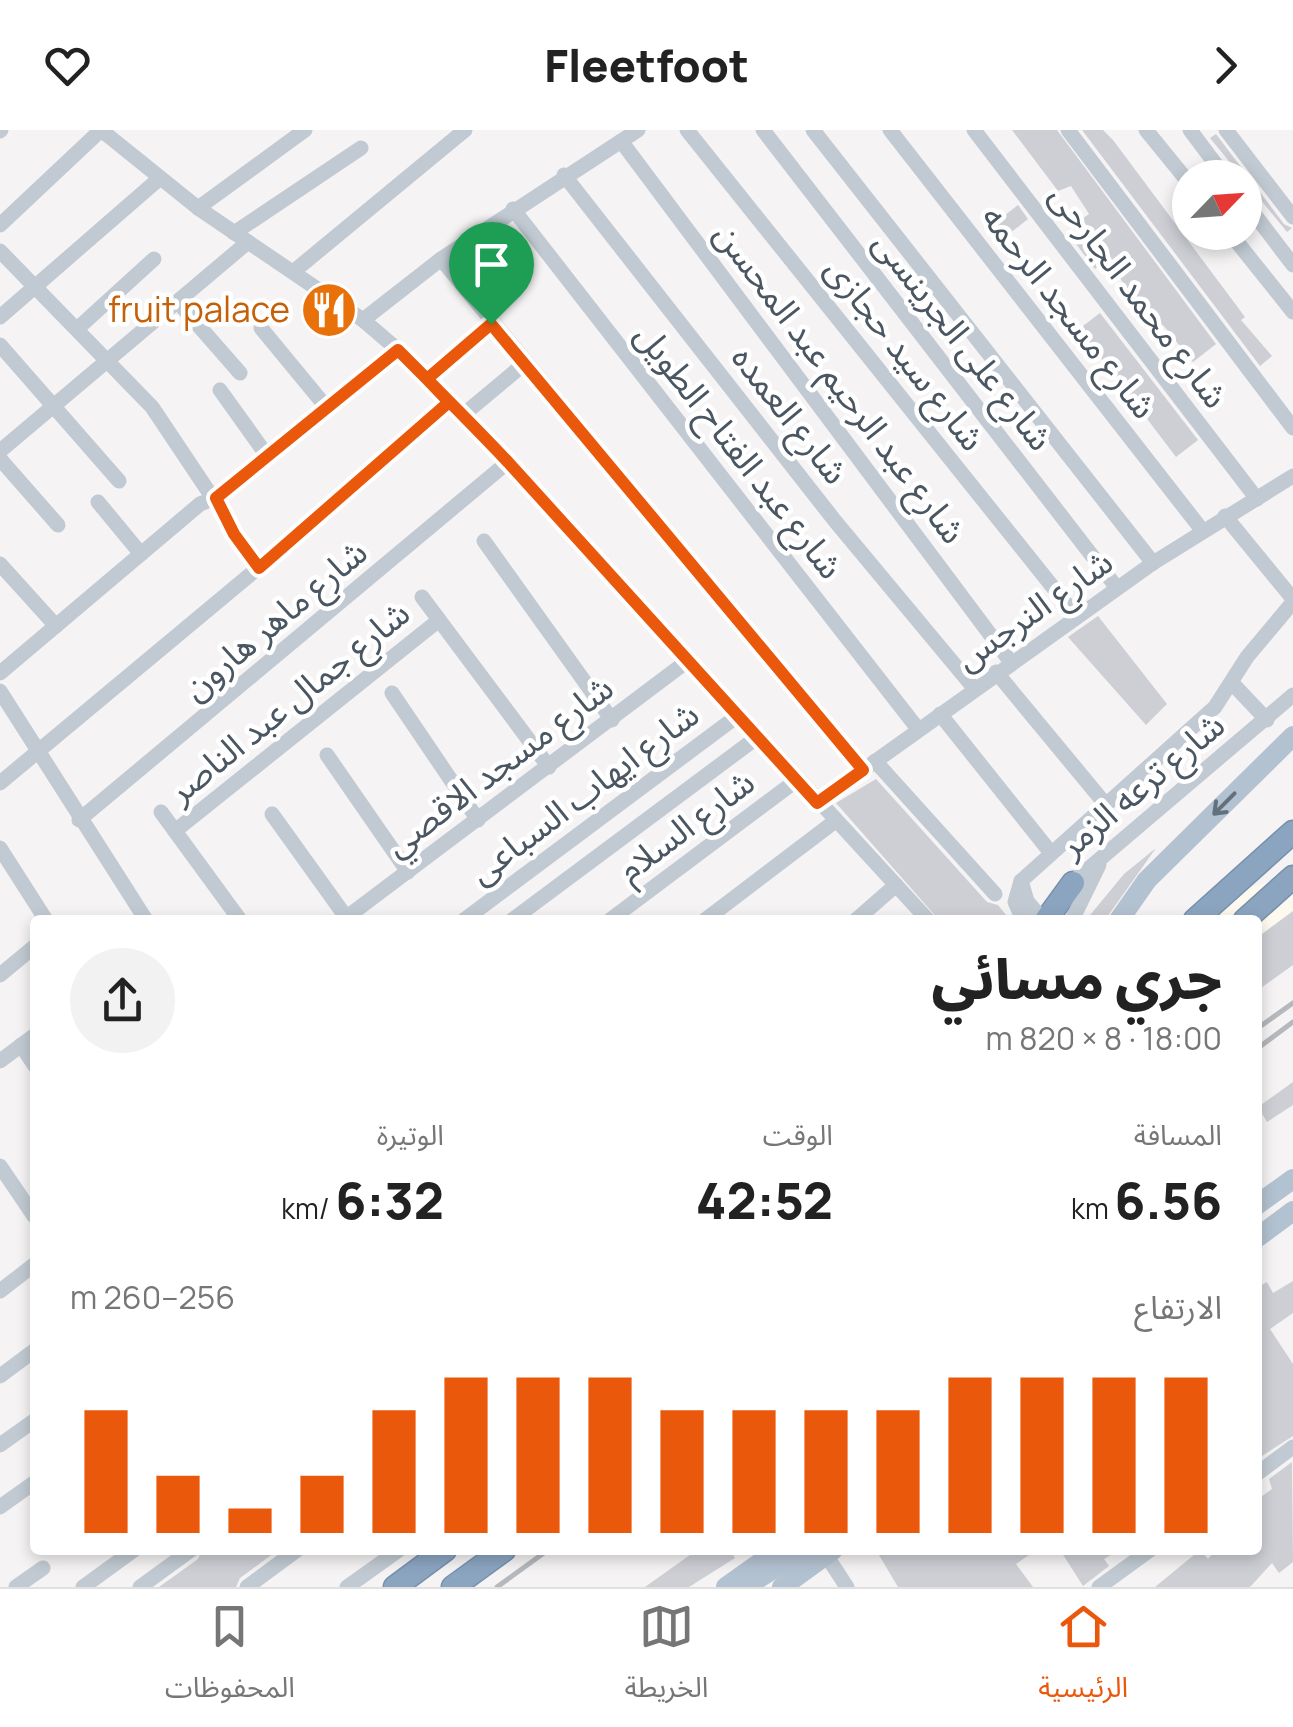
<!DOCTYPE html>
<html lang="ar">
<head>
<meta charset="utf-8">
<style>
  :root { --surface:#fff; --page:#f2f2f2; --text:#222; --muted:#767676; --line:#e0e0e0; --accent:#ea580c }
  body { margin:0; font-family:Manrope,"Noto Sans Arabic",sans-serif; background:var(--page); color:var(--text); direction:rtl; height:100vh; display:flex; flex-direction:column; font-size:38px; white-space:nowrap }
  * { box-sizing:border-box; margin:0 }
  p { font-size:32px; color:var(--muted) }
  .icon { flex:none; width:55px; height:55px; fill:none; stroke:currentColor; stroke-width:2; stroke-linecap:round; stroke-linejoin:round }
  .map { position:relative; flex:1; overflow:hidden; direction:ltr }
  .panel { position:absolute; left:30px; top:785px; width:1232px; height:640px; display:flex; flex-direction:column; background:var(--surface); border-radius:10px; box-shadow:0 5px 15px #0003; direction:rtl }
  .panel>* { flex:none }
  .needle { width:65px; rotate:65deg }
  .buttons { position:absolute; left:1172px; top:30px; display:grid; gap:20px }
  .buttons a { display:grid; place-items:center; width:90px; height:90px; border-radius:50%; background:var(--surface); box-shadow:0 5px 15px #0003; font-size:50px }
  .pin { position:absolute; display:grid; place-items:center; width:85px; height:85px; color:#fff; margin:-102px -42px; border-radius:50% 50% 50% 0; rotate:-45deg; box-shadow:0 0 10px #0007 }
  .pin .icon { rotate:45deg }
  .round { display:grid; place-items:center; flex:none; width:105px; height:105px; border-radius:52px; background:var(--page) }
  .overview { display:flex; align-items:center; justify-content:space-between; height:170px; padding:0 40px }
  h1 { font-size:55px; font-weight:800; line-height:75px }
  .figures { display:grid; grid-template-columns:repeat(3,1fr); gap:15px; height:170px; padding:10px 40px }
  .figures div { display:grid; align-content:center }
  .figures b { font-size:50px; font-weight:800 }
  .figures small { font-size:28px; font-weight:400 }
  .figures p { font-size:28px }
  .chart { height:280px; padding:20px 40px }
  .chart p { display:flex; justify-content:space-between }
  .chart svg { width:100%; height:180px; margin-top:10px; stroke:var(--accent); stroke-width:6 }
  header { display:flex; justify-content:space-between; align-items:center; height:130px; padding:0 40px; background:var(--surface); font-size:45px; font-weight:800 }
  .tab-bar { display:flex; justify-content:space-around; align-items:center; height:140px; border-top:2px solid var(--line); background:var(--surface); font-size:28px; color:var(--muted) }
  .tab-bar a { display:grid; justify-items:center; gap:5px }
  .tab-bar .on { color:var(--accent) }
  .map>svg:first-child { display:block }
</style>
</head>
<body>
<header><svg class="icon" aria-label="forward" viewBox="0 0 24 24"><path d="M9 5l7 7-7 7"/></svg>Fleetfoot<svg class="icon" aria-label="heart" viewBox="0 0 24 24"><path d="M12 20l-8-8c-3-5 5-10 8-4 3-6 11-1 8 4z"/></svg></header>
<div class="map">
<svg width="1293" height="1457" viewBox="0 0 1293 1457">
  <rect width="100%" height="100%" fill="#f5f3f3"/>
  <polygon fill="#fdf9ef" points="1293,745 1293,801 1258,827 1258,790 1181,790 1206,770"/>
  <g fill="#cdcfd5">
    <polygon points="1012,0 1057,0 1216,214 1193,232 1163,195 1158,198 1106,130 1095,139 1073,110 1087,100 1079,91 1089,84 1071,56 1058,61"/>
    <polygon points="1082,0 1103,0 1113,10 1245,187 1241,190 1272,226 1260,236"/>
    <polygon points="1216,4 1284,94 1292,98 1287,102 1210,8"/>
    <polygon points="1018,75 1028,89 1005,107 995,93"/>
    <polygon points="1100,183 1198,310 1176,327 1079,199"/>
    <polygon points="1098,486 1167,574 1146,595 1068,507"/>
    <polygon points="876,649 987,772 998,775 1010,790 939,790 836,673"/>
    <polygon points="1156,718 1105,790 1086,790 1124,744"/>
    <polygon points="1293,781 1293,835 1258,860 1258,807"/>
    <polygon points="1293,952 1293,975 1267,992 1258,977"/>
    <polygon points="1293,1151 1293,1183 1270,1199 1293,1234 1293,1306 1262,1326 1258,1319 1258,1157 1267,1152 1273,1163"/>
    <polygon points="1292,1332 1293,1432 1279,1443 1272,1433 1250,1457 1155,1457 1200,1420 1208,1429 1216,1420 1258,1420 1258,1369 1272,1359 1269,1349"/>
    <polygon points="202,1420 278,1420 240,1448 236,1457 159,1457 198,1429"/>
    <polygon points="697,1420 730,1420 735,1428 689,1457 645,1457"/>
    <polygon points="876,1420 1036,1420 1016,1434 1033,1457 898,1457"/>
    <polygon points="1060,1420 1119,1420 1104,1429 1109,1436 1083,1456"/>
  </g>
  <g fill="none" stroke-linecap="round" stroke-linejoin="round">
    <g stroke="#7690ad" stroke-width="25">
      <g id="highway">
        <polyline points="1046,790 1073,753"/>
        <polyline points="1195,790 1293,702"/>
        <polyline points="1245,790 1293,747"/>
        <polyline points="395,1457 445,1420"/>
        <polyline points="453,1457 504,1420"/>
      </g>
    </g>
    <g stroke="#c1cad2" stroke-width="15">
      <polyline points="687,0 1076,486"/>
      <polyline points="763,0 1117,458"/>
      <polyline points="813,0 1153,433"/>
      <polyline points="890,0 1202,400"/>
      <polyline points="974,0 1257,369"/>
      <polyline points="1068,0 1293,298"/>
      <polyline points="1146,0 1190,54"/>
      <polyline points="1190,0 1226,48"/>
      <polyline points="1226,0 1293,87"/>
      <polyline points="0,1 1,0"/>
      <polyline points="621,11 1010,531"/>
      <polyline points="564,45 835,391 974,558"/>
      <polyline points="1245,72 1293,135"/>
      <polyline points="198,78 305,0"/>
      <polyline points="513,79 918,599"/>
      <polyline points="0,95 101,0 198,78 363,190 398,220 508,332 928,790"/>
      <polyline points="1229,102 1293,182"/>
      <polyline points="234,103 361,18"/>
      <polyline points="0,121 152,277 259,437"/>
      <polyline points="441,129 863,640"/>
      <polyline points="293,142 465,0"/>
      <polyline points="178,172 240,243"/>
      <polyline points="0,187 160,48"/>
      <polyline points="363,190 441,129 638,0"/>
      <polyline points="261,198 327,278"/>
      <polyline points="77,199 154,129"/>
      <polyline points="0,215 119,351"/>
      <polyline points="427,249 491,194"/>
      <polyline points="220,260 268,327"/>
      <polyline points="463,285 524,234"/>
      <polyline points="0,321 248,112"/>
      <polyline points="0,329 58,395"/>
      <polyline points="98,372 141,424"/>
      <polyline points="1225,386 1293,469"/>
      <polyline points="484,411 612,590"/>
      <polyline points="0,434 56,496"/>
      <polyline points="422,467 549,637"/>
      <polyline points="996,542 1106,675"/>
      <polyline points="0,543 200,374 220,366 398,220"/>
      <polyline points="1232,553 1267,590"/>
      <polyline points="0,561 146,790"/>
      <polyline points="392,563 478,690"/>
      <polyline points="940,584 1051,723"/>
      <polyline points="327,625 408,742"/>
      <polyline points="875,631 995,764"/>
      <polyline points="0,653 360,353 449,271"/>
      <polyline points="817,673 1153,433 1293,346"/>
      <polyline points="161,682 240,790"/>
      <polyline points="272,684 346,787"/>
      <polyline points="79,690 508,332"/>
      <polyline points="175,701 439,490"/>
      <polyline points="0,718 46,790"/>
      <polyline points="1021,751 1027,771 1037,783"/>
      <polyline points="1067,757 1293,565"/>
      <polyline points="343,790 690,529"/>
      <polyline points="464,790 740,584"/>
      <polyline points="512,790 759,606"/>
      <polyline points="610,790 797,650"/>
      <polyline points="705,790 834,692"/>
      <polyline points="856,790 896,755"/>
      <polyline points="1023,790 1015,772 1021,751 1215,577 1247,527 1293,472"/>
      <polyline points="1072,790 1099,735"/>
      <polyline points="0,845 35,816"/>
      <polyline points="21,915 35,936"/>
      <polyline points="0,931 35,905"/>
      <polyline points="0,1036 34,1086"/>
      <polyline points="0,1161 35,1134"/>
      <polyline points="0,1246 35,1220"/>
      <polyline points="0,1315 35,1290"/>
      <polyline points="1258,1343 1293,1317"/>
      <polyline points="0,1377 35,1352"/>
      <polyline points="826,1425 847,1457"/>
      <polyline points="16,1457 43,1438"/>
      <polyline points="83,1457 134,1420"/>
      <polyline points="140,1457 191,1420"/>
      <polyline points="247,1457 297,1420"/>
      <polyline points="347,1457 399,1420"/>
      <polyline points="1099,1457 1150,1420"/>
    </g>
    <g stroke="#b3c2d1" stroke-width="20">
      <polyline points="1119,790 1147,750 1293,606"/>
      <polyline points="1258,1074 1293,1049"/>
      <polyline points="1258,1107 1293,1081"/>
      <polyline points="726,1457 778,1420"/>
      <polyline points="745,1457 803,1420"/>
      <polyline points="782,1457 833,1420"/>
    </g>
    <use href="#highway" stroke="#8ba5c1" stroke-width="22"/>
    <g stroke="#b5b8bd" stroke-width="5">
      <polyline points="1258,898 1293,873"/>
      <polyline points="1258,918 1293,892"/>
      <polyline points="497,1457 548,1420"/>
    </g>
  </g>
  <defs><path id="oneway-shaft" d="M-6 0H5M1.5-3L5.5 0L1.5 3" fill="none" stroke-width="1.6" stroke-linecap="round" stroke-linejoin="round" transform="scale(2.5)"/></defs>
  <use stroke="#64717d" href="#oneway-shaft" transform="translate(1224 674) rotate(135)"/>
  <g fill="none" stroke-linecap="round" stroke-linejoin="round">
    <g stroke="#fff" stroke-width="20">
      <path id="route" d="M 491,194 L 427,249 L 449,272 L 259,438 L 234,404 L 216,368 L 398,220 C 435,257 472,294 508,332 L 817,673 L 863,640 L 491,194"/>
    </g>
    <use href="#route" stroke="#ea580c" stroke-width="12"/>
  </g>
  <defs>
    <g id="restaurant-disc" transform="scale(2.875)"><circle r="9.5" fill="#e8710a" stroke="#fff"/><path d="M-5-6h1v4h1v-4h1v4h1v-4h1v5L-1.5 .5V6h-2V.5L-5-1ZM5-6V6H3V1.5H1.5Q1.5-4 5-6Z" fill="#fff"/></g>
  </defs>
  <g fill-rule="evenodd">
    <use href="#restaurant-disc" x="329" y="180"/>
  </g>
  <g text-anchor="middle" stroke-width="9" stroke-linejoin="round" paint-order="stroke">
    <g font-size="35" fill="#4a5661" stroke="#fff">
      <text transform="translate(1139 166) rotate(53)" y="12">شارع محمد الجارحى</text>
      <text transform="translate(1069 182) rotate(52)" y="12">شارع مسجد الرحمه</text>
      <text transform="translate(963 211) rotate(52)" y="12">شارع على الجرينسى</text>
      <text transform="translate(905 224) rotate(52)" y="12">شارع سيد حجازى</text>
      <text transform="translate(840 253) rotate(53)" y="12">شارع عبد الرحيم عبد المحسن</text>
      <text transform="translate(790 285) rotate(52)" y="12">شارع العمده</text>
      <text transform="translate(739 321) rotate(52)" y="12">شارع عبد الفتاح الطويل</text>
      <text transform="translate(1034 480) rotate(-35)" y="12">شارع النرجس</text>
      <text transform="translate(275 490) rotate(-40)" y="12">شارع ماهر هارون</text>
      <text transform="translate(289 572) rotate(-39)" y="12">شارع جمال عبد الناصر</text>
      <text transform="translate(499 636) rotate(-37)" y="12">شارع مسجد الاقصي</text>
      <text transform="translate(1142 655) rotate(-40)" y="12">شارع ترعه الزمر</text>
      <text transform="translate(584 663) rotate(-37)" y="12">شارع ايهاب السباعى</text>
      <text transform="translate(686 696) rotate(-37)" y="12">شارع السلام</text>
    </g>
    <g font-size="35" fill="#c56008" stroke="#fff" text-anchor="end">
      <text x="290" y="192">fruit palace</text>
    </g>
  </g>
</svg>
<div class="buttons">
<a><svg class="needle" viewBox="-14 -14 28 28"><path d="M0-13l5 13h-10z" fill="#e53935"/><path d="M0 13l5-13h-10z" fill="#767676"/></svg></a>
</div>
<div class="pin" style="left:491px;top:194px;background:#1e9e55"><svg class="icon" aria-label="arrive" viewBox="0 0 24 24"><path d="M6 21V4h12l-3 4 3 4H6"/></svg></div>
<section class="panel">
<div class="overview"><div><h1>جري مسائي</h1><p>18:00 · 8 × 820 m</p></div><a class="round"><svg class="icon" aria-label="share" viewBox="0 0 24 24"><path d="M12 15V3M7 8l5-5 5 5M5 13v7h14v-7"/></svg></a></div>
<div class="figures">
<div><p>المسافة</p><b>6.56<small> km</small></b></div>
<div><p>الوقت</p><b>42:52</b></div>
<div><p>الوتيرة</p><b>6:32<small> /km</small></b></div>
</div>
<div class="chart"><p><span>الارتفاع</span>256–260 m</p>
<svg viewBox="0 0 160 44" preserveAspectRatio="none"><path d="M5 44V14M15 44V30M25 44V38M35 44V30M45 44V14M55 44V6M65 44V6M75 44V6M85 44V14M95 44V14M105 44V14M115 44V14M125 44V6M135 44V6M145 44V6M155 44V6"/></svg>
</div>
</section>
</div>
<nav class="tab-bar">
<a class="on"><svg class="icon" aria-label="home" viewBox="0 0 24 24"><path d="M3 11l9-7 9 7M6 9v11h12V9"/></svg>الرئيسية</a>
<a><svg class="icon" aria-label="map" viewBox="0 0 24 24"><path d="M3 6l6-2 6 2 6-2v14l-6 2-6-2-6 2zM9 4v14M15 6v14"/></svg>الخريطة</a>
<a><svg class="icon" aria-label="saved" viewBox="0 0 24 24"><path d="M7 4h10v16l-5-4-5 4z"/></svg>المحفوظات</a>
</nav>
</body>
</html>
